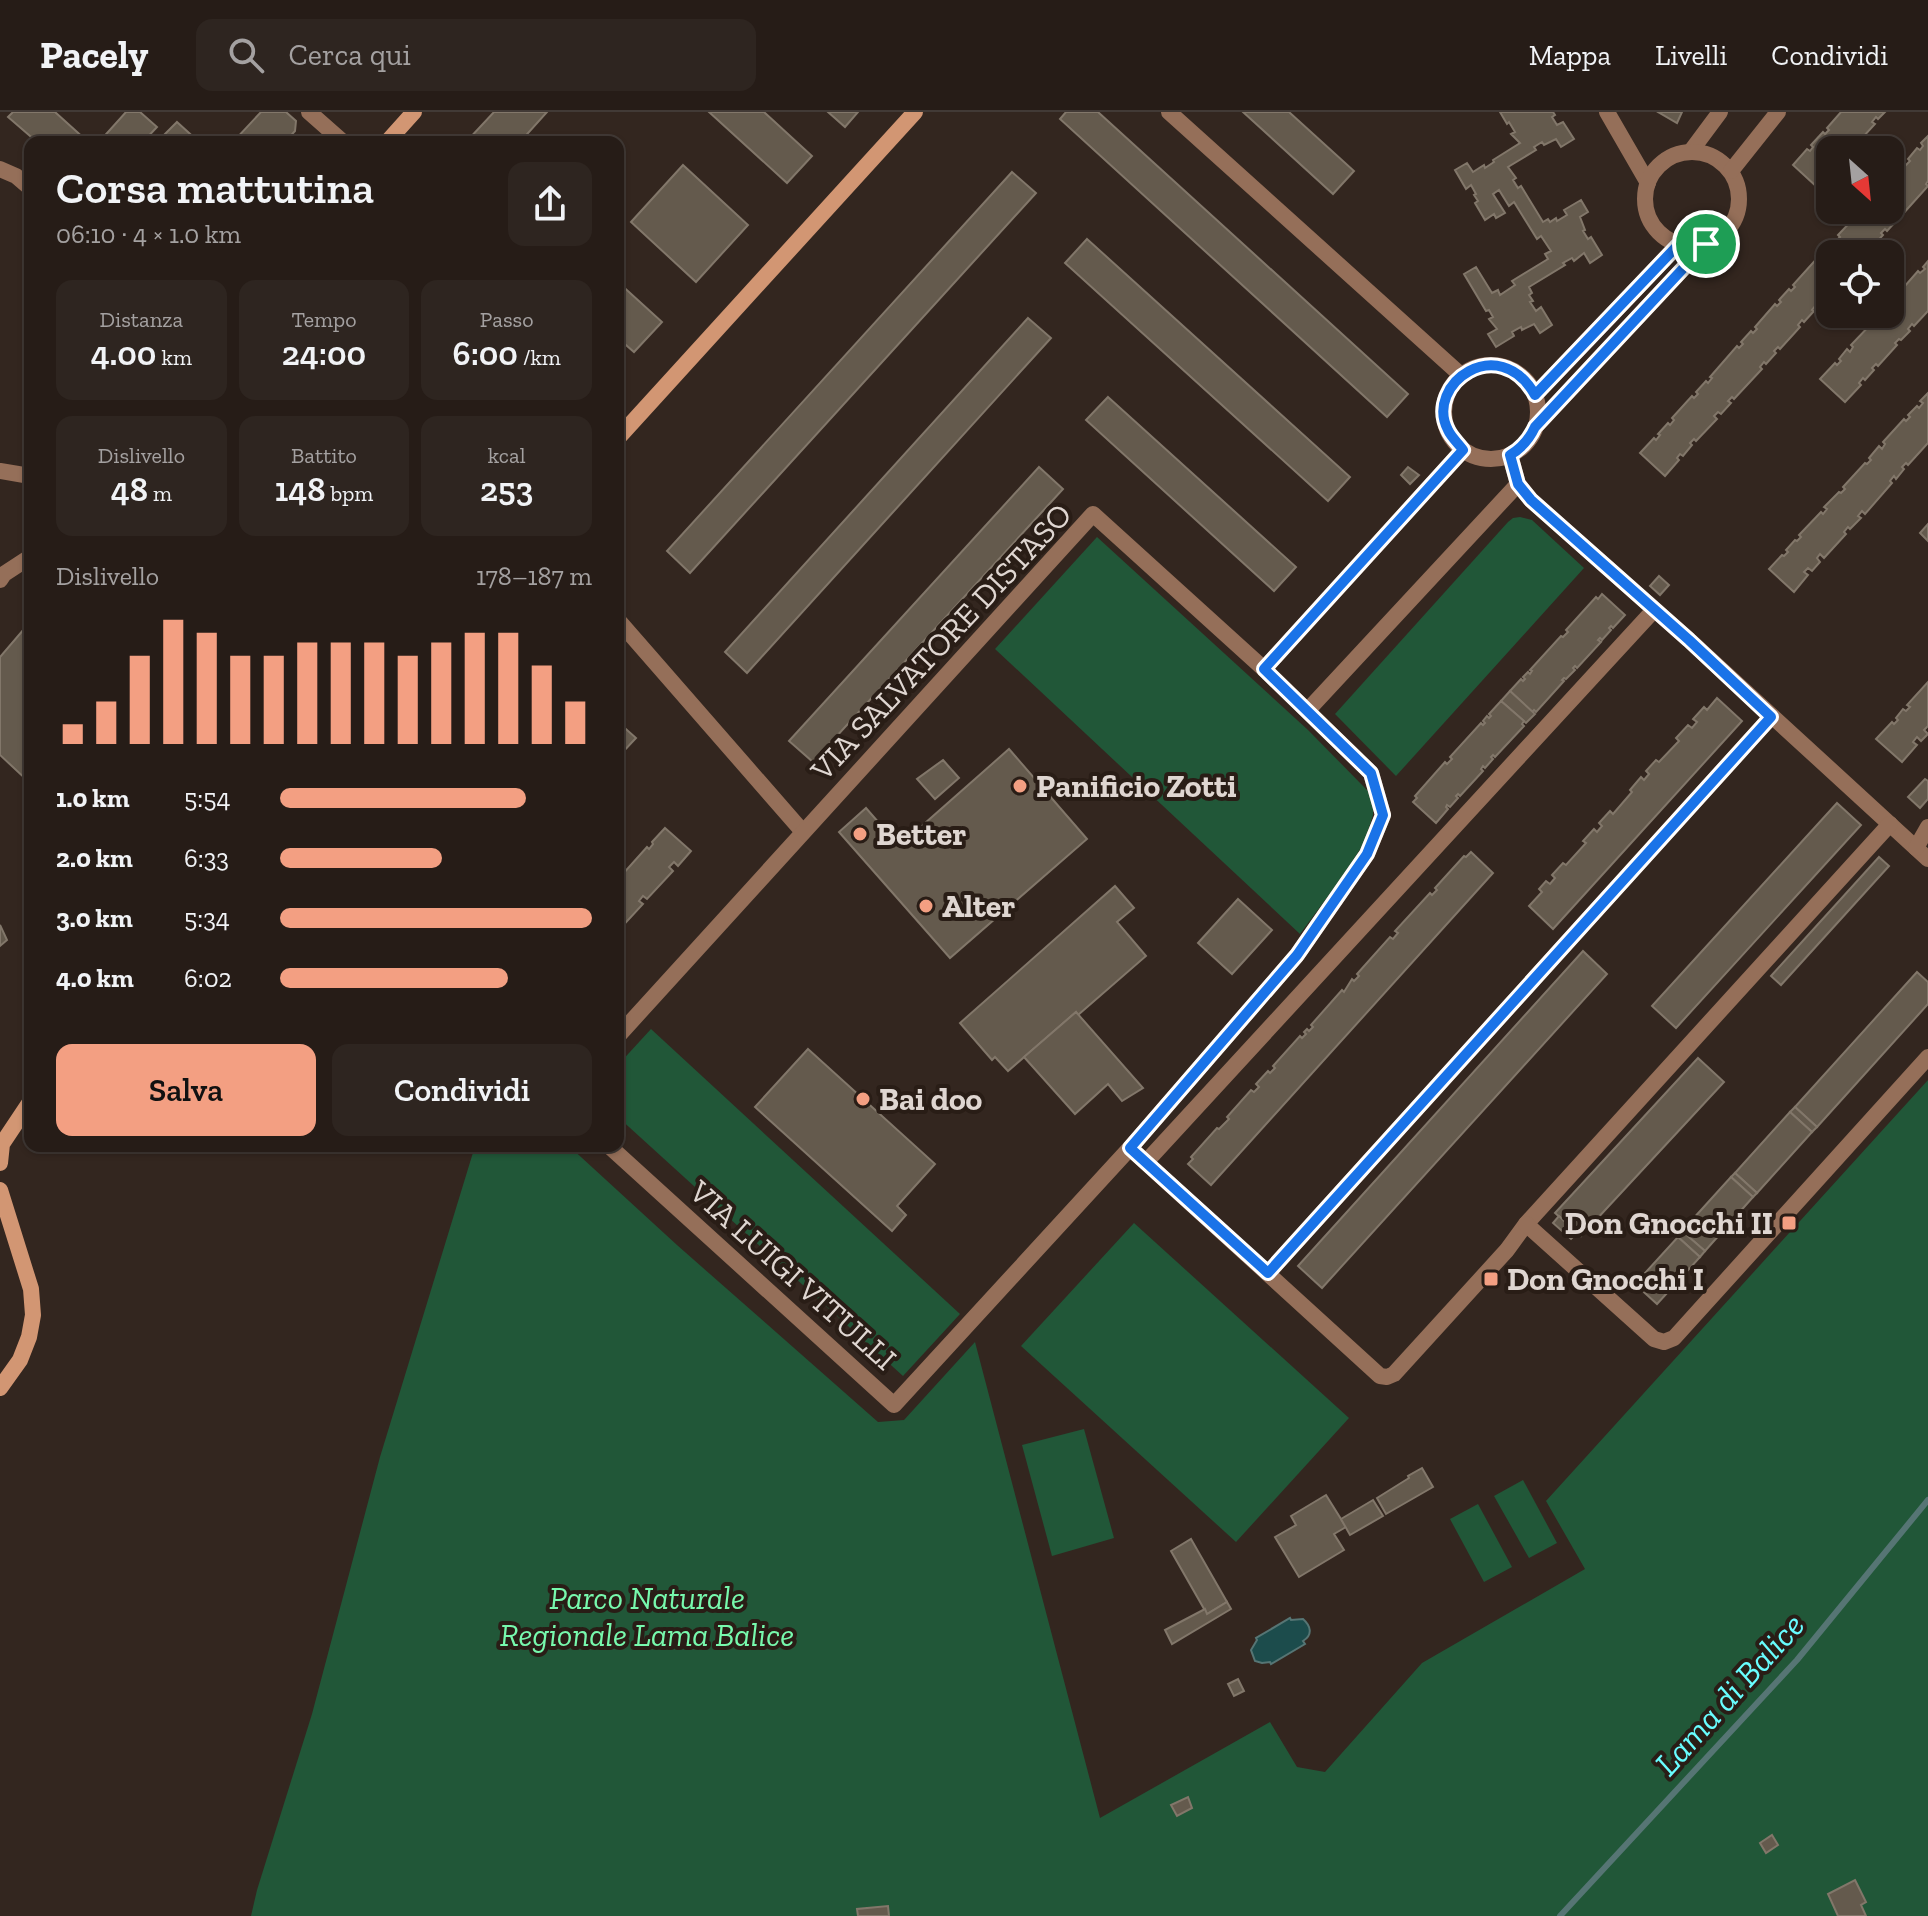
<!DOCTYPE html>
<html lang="it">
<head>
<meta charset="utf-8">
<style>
  :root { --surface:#261c17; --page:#2e2520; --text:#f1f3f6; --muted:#a4a1a1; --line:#423a36; --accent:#f39f82 }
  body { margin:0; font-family:"Zilla Slab",serif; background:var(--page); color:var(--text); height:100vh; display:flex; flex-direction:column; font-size:30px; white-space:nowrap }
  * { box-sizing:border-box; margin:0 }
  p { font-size:26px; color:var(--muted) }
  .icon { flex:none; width:44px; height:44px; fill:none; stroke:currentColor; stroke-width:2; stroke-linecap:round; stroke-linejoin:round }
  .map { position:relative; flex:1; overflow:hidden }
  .panel { position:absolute; left:24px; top:24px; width:600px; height:1016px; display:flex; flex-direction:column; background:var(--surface); border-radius:16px; box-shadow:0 2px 6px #0004,0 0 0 2px var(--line) }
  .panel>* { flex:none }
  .needle { width:52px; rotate:153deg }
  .fabs { position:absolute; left:1816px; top:24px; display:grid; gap:16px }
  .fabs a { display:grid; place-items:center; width:88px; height:88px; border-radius:16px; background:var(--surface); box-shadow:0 2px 6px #0004,0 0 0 2px var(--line); font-size:40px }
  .pin { position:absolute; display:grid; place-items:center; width:68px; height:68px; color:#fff; margin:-34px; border:4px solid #fff; border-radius:50%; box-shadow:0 2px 8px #0007 }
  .round { display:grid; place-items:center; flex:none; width:84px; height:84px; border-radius:16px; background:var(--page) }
  .summary { display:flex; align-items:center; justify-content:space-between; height:136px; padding:0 32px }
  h1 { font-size:44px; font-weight:600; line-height:60px }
  .metrics { display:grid; grid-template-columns:repeat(3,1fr); gap:12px; height:136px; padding:8px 32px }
  .metrics div { display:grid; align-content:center; border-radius:16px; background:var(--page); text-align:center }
  .metrics b { font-size:34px; font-weight:600 }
  .metrics small { font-size:22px; font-weight:400 }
  .metrics p { font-size:22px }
  .chart { height:224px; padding:16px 32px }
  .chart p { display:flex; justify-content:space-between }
  .chart svg { width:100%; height:144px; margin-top:8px; stroke:var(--accent); stroke-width:6 }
  .primary-button { display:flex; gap:16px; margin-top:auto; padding:16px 32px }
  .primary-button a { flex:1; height:92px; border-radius:16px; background:var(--accent); color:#111; font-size:32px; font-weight:600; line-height:92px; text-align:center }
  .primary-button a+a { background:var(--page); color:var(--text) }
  ul { padding:0 32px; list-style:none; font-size:26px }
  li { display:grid; grid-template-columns:128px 96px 1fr; align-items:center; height:60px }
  li i { height:20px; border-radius:10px; background:var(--accent) }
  header { display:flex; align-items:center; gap:48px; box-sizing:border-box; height:112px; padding:0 40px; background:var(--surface); border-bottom:2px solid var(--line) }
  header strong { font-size:38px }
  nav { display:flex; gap:44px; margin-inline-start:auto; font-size:28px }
  .search { width:560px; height:72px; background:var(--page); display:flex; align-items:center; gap:20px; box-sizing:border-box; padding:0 28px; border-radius:16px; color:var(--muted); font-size:30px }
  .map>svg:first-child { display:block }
</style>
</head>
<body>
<header>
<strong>Pacely</strong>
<div class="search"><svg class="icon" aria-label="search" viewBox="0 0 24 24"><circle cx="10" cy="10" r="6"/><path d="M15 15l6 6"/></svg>Cerca qui</div>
<nav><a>Mappa</a><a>Livelli</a><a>Condividi</a></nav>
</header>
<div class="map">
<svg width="1928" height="1804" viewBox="0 0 1928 1804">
  <rect width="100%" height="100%" fill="#33261f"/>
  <g fill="#215738">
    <polygon points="1520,405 1532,408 1584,456 1396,664 1335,602 1508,410 1513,406"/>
    <polygon points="1097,425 1308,618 1368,679 1373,693 1373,703 1364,731 1343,764 1300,822 995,537"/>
    <polygon points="651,917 960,1202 903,1264 618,1005 618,953"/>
    <polygon points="1928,968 1928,1804 251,1804 257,1778 312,1602 380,1345 475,1034 569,1034 677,1133 878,1310 904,1308 975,1230 1100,1706 1270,1610 1297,1655 1325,1660 1422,1551 1585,1457 1546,1389"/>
    <polygon points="1134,1111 1349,1306 1236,1430 1021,1234"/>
    <polygon points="1084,1317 1114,1426 1052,1444 1022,1333"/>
    <polygon points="1523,1368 1557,1431 1529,1446 1494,1384"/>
    <polygon points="1478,1392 1512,1455 1484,1470 1450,1407"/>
  </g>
  <path fill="#1c4c4c" stroke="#567574" stroke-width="2" d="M 1290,1506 L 1291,1508 L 1303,1507 C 1311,1514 1313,1523 1303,1529 L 1305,1532 L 1271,1552 L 1270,1550 L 1262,1551 L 1255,1549 L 1251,1538 L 1257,1528 L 1256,1526 Z"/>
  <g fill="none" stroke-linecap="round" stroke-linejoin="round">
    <polyline stroke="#567574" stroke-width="6" points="1560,1804 1797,1548 1928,1388"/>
  </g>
  <g fill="#645a4d" stroke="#82776a" stroke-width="2">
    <polygon points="13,0 55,0 86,28 84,30 37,30 8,5"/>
    <polygon points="126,0 140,0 157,15 143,30 99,30"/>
    <polygon points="261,0 286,0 296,9 295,19 285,30 233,30"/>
    <polygon points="494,0 547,0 520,30 466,30"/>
    <polygon points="709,0 764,0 812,44 787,71"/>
    <polygon points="828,0 858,0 845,15"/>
    <polygon points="1066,0 1098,0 1408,282 1387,305 1060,7"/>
    <polygon points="1243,0 1289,0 1354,59 1333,82"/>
    <polygon points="1500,0 1553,0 1555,3 1552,5 1557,13 1563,10 1574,27 1561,35 1556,27 1544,33 1542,30 1534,35 1536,38 1508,55 1516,66 1513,68 1518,76 1521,74 1543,110 1548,107 1550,110 1556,106 1557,109 1567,103 1564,98 1581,88 1588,100 1580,105 1585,118 1583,119 1588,127 1591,125 1602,143 1590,151 1584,141 1574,149 1572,146 1563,151 1565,153 1529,175 1532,181 1529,183 1533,189 1530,190 1536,199 1541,195 1552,213 1540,221 1534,212 1522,218 1521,215 1512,220 1514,224 1496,235 1488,222 1497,217 1489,207 1493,205 1489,198 1486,199 1464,162 1476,155 1492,181 1498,178 1500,183 1515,173 1512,169 1548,147 1545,142 1551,139 1541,124 1537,127 1514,90 1509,94 1499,78 1493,82 1505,101 1496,106 1494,102 1485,108 1475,91 1478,89 1474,83 1476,82 1471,73 1466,77 1455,58 1467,51 1473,60 1484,53 1485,56 1494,50 1493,48 1520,31 1511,22 1515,20 1509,10 1507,12"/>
    <polygon points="1658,0 1682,0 1677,11"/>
    <polygon points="1841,0 1885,0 1878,7 1876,5 1872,10 1875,12 1851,38 1848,36 1847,38 1830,38 1830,61 1817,75 1793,53 1807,37 1810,39 1813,35 1811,33 1823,20 1825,22 1829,18 1827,16"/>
    <polygon points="177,10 199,30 157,30"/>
    <polygon points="1928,24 1928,69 1926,72 1928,74 1901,104 1899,101 1895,106 1897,108 1887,119 1885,117 1881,121 1883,123 1866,142 1830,142 1830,182 1818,195 1816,193 1812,198 1814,199 1804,210 1802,208 1798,213 1800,215 1780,237 1778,235 1774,239 1776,241 1766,252 1764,250 1760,255 1762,257 1734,287 1732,285 1728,289 1731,291 1721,302 1718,300 1714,304 1717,307 1696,329 1694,327 1690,331 1692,333 1683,344 1680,342 1677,346 1679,348 1665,364 1640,341 1654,326 1656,328 1660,323 1658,322 1668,311 1670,313 1674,308 1672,306 1692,284 1694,286 1698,282 1696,280 1706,269 1708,271 1712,266 1710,265 1737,234 1739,236 1743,232 1741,230 1751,219 1753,221 1757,217 1755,215 1775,192 1777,194 1781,190 1779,188 1789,177 1791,179 1795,175 1793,173 1820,143 1822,145 1826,140 1824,138 1834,128 1836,129 1840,125 1838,123 1859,101 1861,102 1864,98 1890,98 1890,66 1904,51 1906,53 1910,49 1908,47 1917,36 1920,38 1923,34 1921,31"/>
    <polygon points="683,53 748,113 696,170 631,110"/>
    <polygon points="1012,60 1036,81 690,461 667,439"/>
    <polygon points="1087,127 1350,365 1328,389 1065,151"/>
    <polygon points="1928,149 1928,199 1914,214 1912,212 1908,217 1910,219 1901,228 1899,227 1895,231 1897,233 1878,254 1876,252 1872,256 1874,258 1865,268 1863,266 1859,271 1861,273 1845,290 1820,267 1835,251 1837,253 1841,249 1839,247 1847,237 1850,240 1853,235 1851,233 1874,209 1876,211 1880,206 1878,204 1880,202 1890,202 1890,195 1892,193 1890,191 1918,159 1920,161 1925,157 1923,155"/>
    <polygon points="618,170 662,210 634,240 618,226"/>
    <polygon points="1028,206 1051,226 747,561 725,540"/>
    <polygon points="1928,281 1928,331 1908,353 1906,351 1902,355 1904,357 1896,367 1894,364 1890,369 1892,371 1865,402 1862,399 1858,404 1861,406 1850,417 1848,415 1844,420 1846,422 1824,446 1820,442 1817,446 1820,450 1812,459 1808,456 1804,460 1808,463 1794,480 1769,457 1782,443 1784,444 1788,440 1786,438 1795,428 1797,429 1801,425 1799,423 1821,400 1823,402 1827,397 1824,395 1839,380 1841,381 1845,377 1843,375 1865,351 1867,352 1871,348 1869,346 1879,334 1882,337 1885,332 1883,330 1904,307 1906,309 1910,305 1908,303 1917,294 1919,296 1923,291 1920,289"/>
    <polygon points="1108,285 1296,455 1274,479 1086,308"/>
    <polygon points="1039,355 1063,377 813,650 789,629"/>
    <polygon points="1408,355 1419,363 1410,372 1401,363"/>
    <polygon points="1928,412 1928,429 1920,421"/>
    <polygon points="1659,464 1669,473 1660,483 1650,474"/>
    <polygon points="1602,482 1625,503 1613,516 1611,514 1609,516 1611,518 1602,528 1600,526 1598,528 1601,530 1577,556 1575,554 1573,556 1575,558 1566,567 1564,566 1562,568 1564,569 1536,600 1534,598 1532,600 1510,579 1521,567 1523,569 1525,567 1523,565 1528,560 1530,562 1532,559 1530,558 1561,524 1563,525 1568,520 1566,518 1596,485 1598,487"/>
    <polygon points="30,510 30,671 0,643 0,545"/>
    <polygon points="1928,570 1928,614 1924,618 1928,622 1921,629 1917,625 1913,630 1917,633 1902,650 1876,627 1892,610 1894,612 1898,608 1896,606 1903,597 1906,599 1910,595 1907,593"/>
    <polygon points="1510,579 1535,602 1526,611 1501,589"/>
    <polygon points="1717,586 1742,609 1553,817 1529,794 1542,780 1539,777 1546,769 1550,772 1555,766 1552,763 1563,751 1566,753 1586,731 1583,729 1594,717 1597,720 1602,714 1599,711 1610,699 1613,702 1632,680 1630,678 1641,665 1644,668 1649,662 1646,659 1656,648 1659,650 1679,629 1676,626 1688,613 1692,616 1697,610 1693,607 1704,595 1707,598"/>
    <polygon points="1501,589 1524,609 1522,612 1524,614 1495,645 1493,643 1491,645 1493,647 1485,656 1483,654 1481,657 1483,659 1460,684 1458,682 1456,684 1458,686 1450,695 1447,693 1446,695 1448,697 1436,711 1413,690 1417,686 1415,684 1445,650 1447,652 1452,647 1450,645 1481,611 1483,613 1485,611 1483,609 1487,604 1489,606 1491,604 1489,602"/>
    <polygon points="618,610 636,626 622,641 618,638"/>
    <polygon points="1009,637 1087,727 950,846 839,720 866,696 899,734"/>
    <polygon points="943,648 959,666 935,687 917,667"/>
    <polygon points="1925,667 1928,669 1928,687 1920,696 1908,685"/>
    <polygon points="1837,691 1861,713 1676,916 1652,894"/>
    <polygon points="665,716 691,739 678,754 674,750 669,755 673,759 647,787 643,784 639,789 643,792 618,819 618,770 623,766 621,764 647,735 649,737 653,732 652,730"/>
    <polygon points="1471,740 1493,761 1211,1073 1188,1052 1193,1047 1191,1045 1217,1016 1219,1017 1229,1007 1227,1005 1251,978 1254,980 1259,975 1256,972 1268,959 1270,961 1275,956 1273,954 1300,924 1302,926 1306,922 1304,920 1307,917 1309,919 1313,915 1311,913 1342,878 1344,880 1352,867 1354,869 1359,864 1357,862 1390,825 1393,827 1398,821 1395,819 1430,781 1432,783 1437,778 1435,776 1464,744 1466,745"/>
    <polygon points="1879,745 1889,754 1781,873 1771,864"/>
    <polygon points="1115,774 1134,796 1117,810 1146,844 1078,903 1076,900 1008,959 995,945 992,948 960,911"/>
    <polygon points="1238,787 1272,818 1232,862 1198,831"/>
    <polygon points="0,813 7,828 0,834"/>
    <polygon points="1583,839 1607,862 1322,1176 1298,1154"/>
    <polygon points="1917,860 1928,870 1928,892 1817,1015 1795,995"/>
    <polygon points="1076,900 1143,976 1122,989 1108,972 1075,1002 1024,945"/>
    <polygon points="808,937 935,1052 897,1094 906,1103 892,1119 755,995"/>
    <polygon points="1698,946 1724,970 1581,1124 1555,1101"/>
    <polygon points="1795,995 1817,1015 1812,1020 1790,1000"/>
    <polygon points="1790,1000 1812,1020 1757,1081 1735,1061"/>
    <polygon points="1735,1061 1757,1081 1753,1085 1731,1065"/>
    <polygon points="1731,1065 1753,1085 1705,1139 1682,1119"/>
    <polygon points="1559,1104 1577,1121 1571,1127 1553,1111"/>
    <polygon points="1682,1119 1705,1139 1700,1145 1678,1125"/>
    <polygon points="1678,1125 1700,1145 1657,1192 1635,1172"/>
    <polygon points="1422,1356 1433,1375 1386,1402 1377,1386 1409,1366 1408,1364"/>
    <polygon points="1326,1383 1346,1415 1334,1422 1344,1438 1299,1465 1275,1425 1296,1413 1291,1404"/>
    <polygon points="1373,1388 1383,1404 1350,1423 1341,1407"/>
    <polygon points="1191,1427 1227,1490 1207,1502 1171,1439"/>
    <polygon points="1227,1490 1231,1497 1172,1532 1165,1518 1205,1497 1207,1502"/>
    <polygon points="1238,1567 1244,1579 1234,1584 1228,1572"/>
    <polygon points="1188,1685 1192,1696 1177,1704 1171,1693"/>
    <polygon points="1772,1723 1778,1733 1766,1741 1760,1731"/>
    <polygon points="1855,1768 1866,1790 1861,1793 1866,1804 1838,1804 1828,1782"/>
    <polygon points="888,1794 889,1804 858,1804 857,1797"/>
  </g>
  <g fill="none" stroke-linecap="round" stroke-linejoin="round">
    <g stroke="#956f59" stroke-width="16">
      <polyline points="309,0 343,30"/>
      <polyline points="1169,0 1462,264"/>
      <polyline points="1607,0 1648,71"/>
      <polyline points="1691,39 1720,0"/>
      <circle cx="1692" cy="87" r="47"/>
      <polyline points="0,57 16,64 30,76"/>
      <polyline points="1731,59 1778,0"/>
      <circle cx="1491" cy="300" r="47"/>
      <polyline points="1535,283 1679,132"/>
      <polyline points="1536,314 1706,132"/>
      <polyline points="1510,343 1518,372 1531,388 1689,528 1928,747"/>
      <polyline points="0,359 30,364"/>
      <polyline points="0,468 4,462 30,445"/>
      <polyline points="618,508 803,720"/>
      <polyline points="1264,557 1463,338"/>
      <polyline points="1308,598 1518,372"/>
      <polyline points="1916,736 1928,715"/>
      <polyline points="609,1034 894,1293 1130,1036 1297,843 1367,742 1383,703 1371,661 1264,557 1093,402 618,924"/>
      <polyline points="1130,1036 1380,1264 1387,1265 1394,1262 1507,1138 1526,1112 1890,712"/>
      <polyline points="1146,1050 1654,498"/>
      <polyline points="1526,1112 1654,1227 1664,1230 1674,1226 1928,945"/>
      <polyline points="1268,1161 1771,605"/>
    </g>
    <g stroke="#d29673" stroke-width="16">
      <polyline points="387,30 414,0"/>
      <polyline points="618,326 915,0"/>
      <polyline points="0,1051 2,1032 30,990"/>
      <polyline points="0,1078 31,1177 33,1203 29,1225 20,1248 0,1276"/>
    </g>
  </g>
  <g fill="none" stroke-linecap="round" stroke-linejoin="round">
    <g stroke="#fff" stroke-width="16">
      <path id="route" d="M 1679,132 L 1693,134 L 1706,132 L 1535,315 C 1529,328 1522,336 1510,343 L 1518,372 L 1531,388 L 1689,528 L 1771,605 L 1268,1161 L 1130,1036 L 1297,843 L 1367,742 L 1383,703 L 1371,661 L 1264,557 L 1463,338 C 1459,332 1451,325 1448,318 C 1424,272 1499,219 1535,283 Z"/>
    </g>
    <use href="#route" stroke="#1a73e8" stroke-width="10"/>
  </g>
  <g fill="#f39f82" stroke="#291d16" stroke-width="3">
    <circle cx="1020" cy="674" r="8"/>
    <circle cx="860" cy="722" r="8"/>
    <circle cx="926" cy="794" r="8"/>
    <circle cx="863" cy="987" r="8"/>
    <rect x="1781" y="1103" width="16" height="16" rx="4"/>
    <rect x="1483" y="1159" width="16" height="16" rx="4"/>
  </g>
  <g text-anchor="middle" stroke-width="8" stroke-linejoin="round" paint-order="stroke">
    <g font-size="32" fill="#dfd6d1" stroke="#291d16">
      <text transform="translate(941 530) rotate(-47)" y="11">VIA SALVATORE DISTASO</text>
      <text transform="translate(793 1163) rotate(42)" y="11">VIA LUIGI VITULLI</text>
    </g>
    <g font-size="32" font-weight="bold" fill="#dfd6d1" stroke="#291d16" text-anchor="start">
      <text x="1036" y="685">Panificio Zotti</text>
      <text x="876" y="733">Better</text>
      <text x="942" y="805">Alter</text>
      <text x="879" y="998">Bai doo</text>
      <text x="1773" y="1122" text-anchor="end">Don Gnocchi II</text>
      <text x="1507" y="1178">Don Gnocchi I</text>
    </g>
    <g font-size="32" font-style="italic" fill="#77f9ad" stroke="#291d16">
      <text x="647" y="1497">Parco Naturale<tspan x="647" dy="37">Regionale Lama Balice</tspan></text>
    </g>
    <g font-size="34" font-style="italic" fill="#68fdfe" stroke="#291d16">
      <text transform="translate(1729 1582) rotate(-48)" y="12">Lama di Balice</text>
    </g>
  </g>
</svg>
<div class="fabs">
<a><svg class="needle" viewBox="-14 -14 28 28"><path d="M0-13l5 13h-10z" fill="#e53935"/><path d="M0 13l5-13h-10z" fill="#a4a1a1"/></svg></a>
<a><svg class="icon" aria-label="locate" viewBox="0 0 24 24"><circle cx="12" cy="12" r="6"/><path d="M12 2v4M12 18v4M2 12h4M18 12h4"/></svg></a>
</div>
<div class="pin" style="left:1706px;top:132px;background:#1e9e55"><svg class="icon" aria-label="arrive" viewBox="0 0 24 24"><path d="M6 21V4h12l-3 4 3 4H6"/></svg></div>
<section class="panel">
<div class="summary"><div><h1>Corsa mattutina</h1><p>06:10 · 4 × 1.0 km</p></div><a class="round"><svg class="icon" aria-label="share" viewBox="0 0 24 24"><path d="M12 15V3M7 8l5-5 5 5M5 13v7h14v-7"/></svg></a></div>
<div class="metrics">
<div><p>Distanza</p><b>4.00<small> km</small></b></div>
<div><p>Tempo</p><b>24:00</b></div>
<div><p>Passo</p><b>6:00<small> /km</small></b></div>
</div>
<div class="metrics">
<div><p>Dislivello</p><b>48<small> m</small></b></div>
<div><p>Battito</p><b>148<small> bpm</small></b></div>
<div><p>kcal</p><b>253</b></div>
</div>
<div class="chart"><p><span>Dislivello</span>178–187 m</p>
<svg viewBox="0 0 160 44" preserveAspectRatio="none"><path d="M5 44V38M15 44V31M25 44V17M35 44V6M45 44V10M55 44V17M65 44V17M75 44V13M85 44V13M95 44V13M105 44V17M115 44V13M125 44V10M135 44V10M145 44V20M155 44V31"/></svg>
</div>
<ul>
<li><b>1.0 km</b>5:54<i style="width:79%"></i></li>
<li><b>2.0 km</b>6:33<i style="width:52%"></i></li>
<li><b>3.0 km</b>5:34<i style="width:100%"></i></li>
<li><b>4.0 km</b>6:02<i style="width:73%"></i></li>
</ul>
<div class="primary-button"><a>Salva</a><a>Condividi</a></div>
</section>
</div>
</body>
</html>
